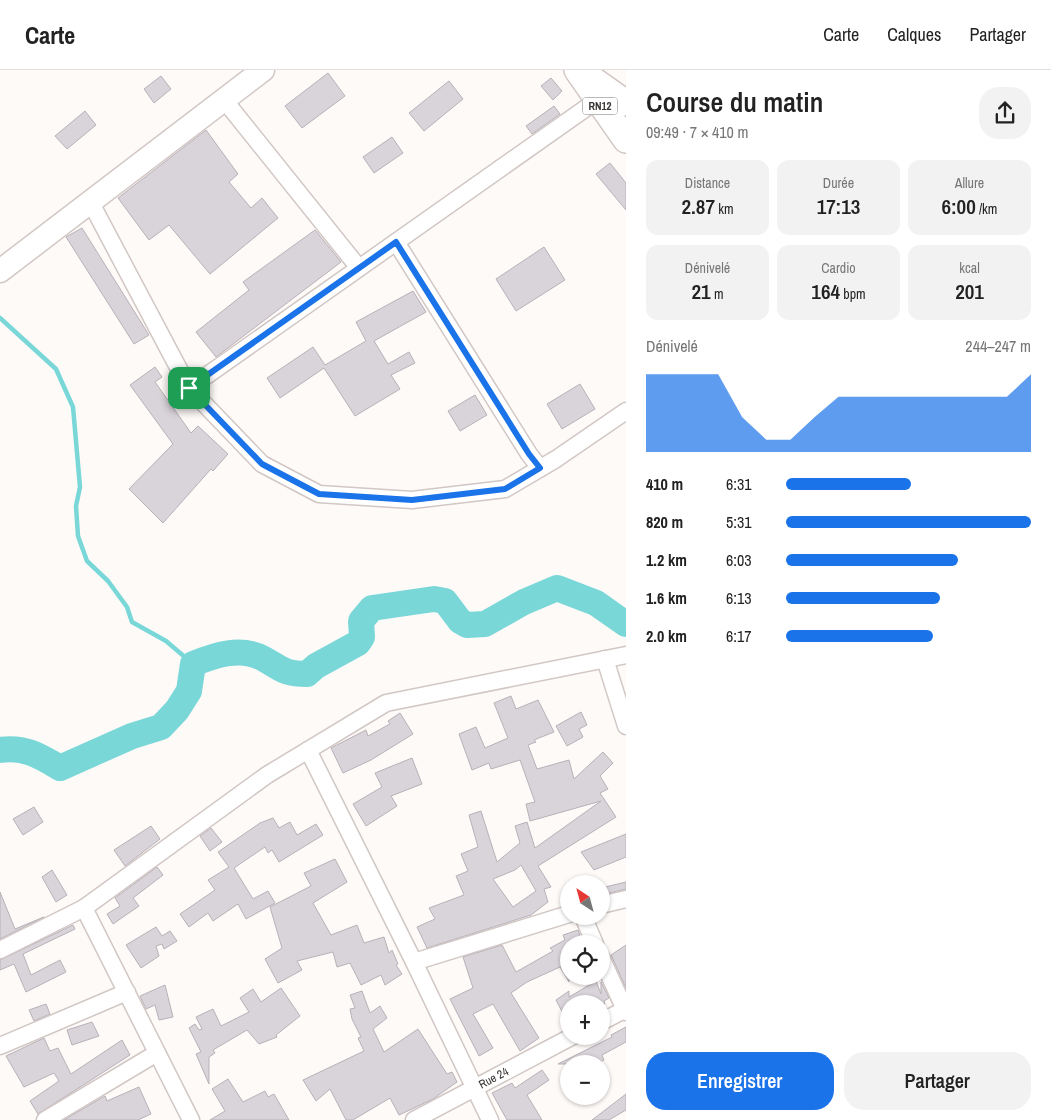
<!DOCTYPE html>
<html lang="fr">
<head>
<meta charset="utf-8">
<style>
  :root { --surface:#fff; --page:#f2f2f2; --text:#222; --muted:#767676; --line:#e0e0e0; --accent:#1a73e8 }
  body { margin:0; font-family:"Archivo Narrow",sans-serif; background:var(--page); color:var(--text); height:100vh; display:flex; flex-direction:column; font-size:19px; white-space:nowrap }
  * { box-sizing:border-box; margin:0 }
  p { font-size:16px; color:var(--muted) }
  .icon { flex:none; width:28px; height:28px; fill:none; stroke:currentColor; stroke-width:2; stroke-linecap:round; stroke-linejoin:round }
  .map { position:relative; flex:1; overflow:hidden }
  .panel { display:flex; flex-direction:column; background:var(--surface); width:425px }
  .panel>* { flex:none }
  .needle { width:32px; rotate:324deg }
  .fabs { position:absolute; left:560px; top:805px; display:grid; gap:10px }
  .fabs a { display:grid; place-items:center; width:50px; height:50px; border-radius:50%; background:var(--surface); box-shadow:0 1px 4px #0004; font-size:25px }
  .pin { position:absolute; display:grid; place-items:center; width:42px; height:42px; color:#fff; margin:-21px; border-radius:10px; box-shadow:0 2px 8px #0006 }
  .round { display:grid; place-items:center; flex:none; width:52px; height:52px; border-radius:20px; background:var(--page) }
  .head { display:flex; align-items:center; justify-content:space-between; height:85px; padding:0 20px }
  h1 { font-size:28px; font-weight:600; line-height:38px }
  .metrics { display:grid; grid-template-columns:repeat(3,1fr); gap:8px; height:85px; padding:5px 20px }
  .metrics div { display:grid; align-content:center; border-radius:12px; background:var(--page); text-align:center }
  .metrics b { font-size:21px; font-weight:600 }
  .metrics small { font-size:14px; font-weight:400 }
  .metrics p { font-size:14px }
  .chart { height:140px; padding:10px 20px }
  .chart p { display:flex; justify-content:space-between }
  .chart svg { width:100%; height:90px; margin-top:5px; fill:var(--accent); opacity:.7 }
  .primary-button { display:flex; gap:10px; margin-top:auto; padding:10px 20px }
  .primary-button a { flex:1; height:58px; border-radius:20px; background:var(--accent); color:#fff; font-size:20px; font-weight:600; line-height:58px; text-align:center }
  .primary-button a+a { background:var(--page); color:var(--text) }
  ul { padding:0 20px; list-style:none; font-size:16px }
  li { display:grid; grid-template-columns:80px 60px 1fr; align-items:center; height:38px }
  li i { height:12px; border-radius:6px; background:var(--accent) }
  header { display:flex; align-items:center; gap:30px; box-sizing:border-box; height:70px; padding:0 25px; background:var(--surface); border-bottom:1px solid var(--line) }
  header strong { font-size:24px }
  nav { display:flex; gap:28px; margin-inline-start:auto; font-size:18px }
  main { display:flex; flex:1; min-height:0 }
  .map>svg:first-child { display:block }
</style>
</head>
<body>
<header>
<strong>Carte</strong>
<nav><a>Carte</a><a>Calques</a><a>Partager</a></nav>
</header>
<main>
<div class="map">
<svg width="626" height="1050" viewBox="0 0 626 1050">
  <rect width="100%" height="100%" fill="#fefaf8"/>
  <g fill="none" stroke-linecap="round" stroke-linejoin="round">
    <polyline stroke="#7ad7d8" stroke-width="4.5" points="0,248 56,299 73,337 80,417 76,436 78,466 87,491 108,511 127,537 132,552 166,571 193,594"/>
    <path stroke="#7ad7d8" stroke-width="26" d="M 0,680 C 24,676 40,686 60,698 L 132,666 L 161,657 L 177,640 L 189,621 L 193,594 C 215,585 241,576 264,589 C 282,599 284,604 307,604 L 316,596 L 358,573 L 362,567 L 361,551 L 372,538 L 434,529 L 445,531 L 460,551 L 467,555 L 485,554 L 524,532 L 557,518 L 596,533 L 626,554"/>
  </g>
  <g fill="#d9d3da" stroke="#b7b1b8" fill-rule="evenodd">
    <polygon points="328,3 345,26 302,58 285,36"/>
    <polygon points="161,6 171,19 154,33 144,19"/>
    <polygon points="551,8 562,21 553,30 541,16"/>
    <polygon points="449,11 463,29 424,61 409,43"/>
    <polygon points="554,36 560,44 532,64 526,56"/>
    <polygon points="85,41 96,55 67,79 55,66"/>
    <polygon points="206,60 238,104 229,112 251,138 262,128 278,148 210,204 169,155 149,170 118,128"/>
    <polygon points="392,67 403,83 374,103 363,87"/>
    <polygon points="610,93 626,113 626,140 596,104"/>
    <polygon points="82,158 149,265 134,274 66,167"/>
    <polygon points="315,160 341,192 216,287 196,262 249,220 243,212"/>
    <polygon points="544,177 565,210 516,241 496,209"/>
    <polygon points="413,221 426,242 374,271 388,294 409,282 415,293 391,305 400,319 355,346 324,298 280,328 267,308 313,277 325,295 366,271 356,252"/>
    <polygon points="155,297 162,307 155,312 191,363 198,356 228,384 213,401 211,399 163,453 129,419 173,374 130,315"/>
    <polygon points="580,314 595,339 562,359 547,334"/>
    <polygon points="475,325 487,345 460,361 448,341"/>
    <path d="M 511,626 L 516,639 L 538,630 L 554,662 L 534,670 L 536,672 L 528,675 L 537,699 L 569,690 L 574,709 L 603,682 L 613,693 L 600,706 L 608,719 L 600,723 L 616,747 L 538,796 L 551,817 L 544,819 L 548,832 L 531,845 L 427,878 L 417,857 L 435,849 L 429,838 L 464,825 L 456,806 L 468,801 L 461,784 L 478,777 L 469,745 L 481,741 L 497,792 L 520,773 L 515,756 L 527,752 L 535,778 L 601,731 L 530,751 L 526,734 L 535,732 L 520,690 L 491,699 L 489,693 L 472,700 L 459,664 L 476,657 L 485,678 L 508,668 L 494,633 ZM 521,795 L 536,821 L 513,837 L 493,809 L 515,800 Z"/>
    <polygon points="581,642 587,655 579,659 583,667 567,676 556,656"/>
    <polygon points="400,643 413,664 371,690 343,703 331,678 366,660 368,666 390,654 388,651"/>
    <polygon points="412,688 422,714 391,726 397,736 366,756 353,734 382,717 375,703"/>
    <polygon points="34,737 43,752 23,765 13,749"/>
    <polygon points="273,748 279,758 290,752 297,765 316,754 323,765 279,792 272,780 268,783 265,777 234,798 253,829 268,821 275,833 246,849 238,834 213,851 208,843 189,857 180,844 215,820 208,810 229,797 218,782 260,753"/>
    <polygon points="151,756 160,769 125,796 114,780"/>
    <polygon points="211,758 222,772 210,781 200,766"/>
    <polygon points="626,764 626,787 594,800 581,782"/>
    <polygon points="335,789 347,812 313,833 331,865 357,855 364,873 384,867 389,883 392,880 398,894 396,895 402,904 385,915 381,905 361,915 350,893 337,897 333,882 297,891 302,900 278,913 265,889 282,878 270,837 311,816 304,803"/>
    <polygon points="157,797 163,805 133,828 139,836 113,854 107,844 120,836 115,828"/>
    <polygon points="52,800 67,825 56,832 42,807"/>
    <polygon points="626,812 626,819 601,825 601,818"/>
    <polygon points="0,822 15,859 44,847 0,869"/>
    <polygon points="73,855 75,859 23,884 31,905 60,890 66,902 26,922 14,894 0,900 0,890"/>
    <polygon points="156,857 162,866 170,861 177,871 164,879 162,874 156,876 159,886 141,898 126,875"/>
    <polygon points="578,860 583,874 569,874 569,912 560,897 527,912 511,923 539,968 520,981 493,934 473,944 493,978 479,986 450,929 473,918 463,887 502,875 516,902 553,881 550,878 565,870 563,865"/>
    <polygon points="626,875 626,918 611,885"/>
    <polygon points="596,911 601,924 601,912 609,928 604,931 605,934 569,934 569,955 556,930 569,921 569,927"/>
    <polygon points="165,915 173,947 159,950 155,935 146,939 140,926"/>
    <polygon points="281,918 300,946 276,965 277,967 259,974 247,960 213,980 215,983 209,987 209,1014 196,984 201,982 189,958 195,954 199,960 202,959 196,947 213,939 221,956 249,942 240,928 253,919 261,932"/>
    <polygon points="362,921 370,943 380,936 387,948 373,959 384,982 418,959 447,1004 452,1002 457,1012 433,1029 399,1045 390,1028 353,1050 346,1050 330,1019 316,1031 303,1010 364,981 358,968 361,967 352,949 350,939 355,938 350,925"/>
    <polygon points="46,934 50,944 34,951 29,940"/>
    <polygon points="92,952 99,966 72,975 67,960"/>
    <polygon points="626,957 626,972 602,985 604,990 597,994 558,994 612,967 611,965"/>
    <polygon points="44,968 50,981 58,978 71,1004 122,970 130,985 38,1044 30,1031 59,1011 54,1003 24,1017 6,986"/>
    <polygon points="542,1000 549,1010 527,1025 542,1050 507,1050 492,1023 512,1013 515,1018"/>
    <polygon points="228,1009 243,1032 265,1021 268,1027 274,1024 289,1050 210,1050 225,1041 212,1019"/>
    <polygon points="139,1017 151,1044 138,1050 64,1050 105,1026 107,1031"/>
    <polygon points="626,1024 626,1040 609,1050 592,1050"/>
  </g>
  <g fill="none" stroke-linecap="round" stroke-linejoin="round">
    <g stroke="#d1c7c4" stroke-width="19">
      <g id="minor">
        <polyline points="225,31 359,198"/>
        <polyline points="91,133 189,318 262,394 319,424 412,430 505,419 556,389 626,341"/>
        <polyline points="396,172 529,384 540,398"/>
        <polyline points="189,318 596,31"/>
        <polyline points="605,589 626,656"/>
        <polyline points="308,680 414,892 490,1050"/>
        <polyline points="601,835 626,829"/>
        <polyline points="84,838 191,1050"/>
        <polyline points="583,846 595,874"/>
        <polyline points="0,880 84,838 267,705 386,633 626,585"/>
        <polyline points="601,887 626,942"/>
        <polyline points="414,892 569,844"/>
        <polyline points="601,952 626,939"/>
        <polyline points="0,976 127,922"/>
        <polyline points="45,1050 157,983"/>
        <path id="s1" d="M 414,1050 L 573,966"/>
      </g>
    </g>
    <g stroke="#d1c7c4" stroke-width="25">
      <polyline id="secondary" points="0,201 263,0"/>
    </g>
    <g stroke="#d1c7c4" stroke-width="28">
      <g id="primary">
        <polyline points="577,0 626,70"/>
        <polyline points="585,4 626,33"/>
      </g>
    </g>
    <use href="#minor" stroke="#fff" stroke-width="16"/>
    <use href="#secondary" stroke="#fff" stroke-width="22"/>
    <use href="#primary" stroke="#fff" stroke-width="25"/>
  </g>
  <g fill="none" stroke-linecap="round" stroke-linejoin="round">
    <g stroke="#fff" stroke-width="10">
      <polygon id="route" points="396,172 529,384 540,398 505,419 412,430 319,424 262,394 189,318"/>
    </g>
    <use href="#route" stroke="#1a73e8" stroke-width="6"/>
  </g>
  <g text-anchor="middle" stroke-width="4" stroke-linejoin="round" paint-order="stroke">
    <rect fill="#fff" stroke="#737170" stroke-width="1" x="582.5" y="27.5" width="35" height="17" rx="4"/>
    <g font-size="11" font-weight="bold" fill="#373432">
      <text x="600" y="40">RN12</text>
    </g>
    <g font-size="12" fill="#373432" stroke="#fff">
      <text dy="4" stroke="none"><textPath href="#s1" startOffset="90">Rue 24</textPath></text>
    </g>
  </g>
</svg>
<div class="fabs">
<a><svg class="needle" viewBox="-14 -14 28 28"><path d="M0-13l5 13h-10z" fill="#e53935"/><path d="M0 13l5-13h-10z" fill="#767676"/></svg></a>
<a><svg class="icon" aria-label="locate" viewBox="0 0 24 24"><circle cx="12" cy="12" r="6"/><path d="M12 2v4M12 18v4M2 12h4M18 12h4"/></svg></a>
<a>+</a>
<a>−</a>
</div>
<div class="pin" style="left:189px;top:318px;background:#1e9e55"><svg class="icon" aria-label="arrive" viewBox="0 0 24 24"><path d="M6 21V4h12l-3 4 3 4H6"/></svg></div>
</div>
<section class="panel">
<div class="head"><div><h1>Course du matin</h1><p>09:49 · 7 × 410 m</p></div><a class="round"><svg class="icon" aria-label="share" viewBox="0 0 24 24"><path d="M12 15V3M7 8l5-5 5 5M5 13v7h14v-7"/></svg></a></div>
<div class="metrics">
<div><p>Distance</p><b>2.87<small> km</small></b></div>
<div><p>Durée</p><b>17:13</b></div>
<div><p>Allure</p><b>6:00<small> /km</small></b></div>
</div>
<div class="metrics">
<div><p>Dénivelé</p><b>21<small> m</small></b></div>
<div><p>Cardio</p><b>164<small> bpm</small></b></div>
<div><p>kcal</p><b>201</b></div>
</div>
<div class="chart"><p><span>Dénivelé</span>244–247 m</p>
<svg viewBox="0 0 160 44" preserveAspectRatio="none"><path d="M0 44V6L10 6L20 6L30 6L40 27L50 38L60 38L70 27L80 17L90 17L100 17L110 17L120 17L130 17L140 17L150 17L160 6V44z"/></svg>
</div>
<ul>
<li><b>410 m</b>6:31<i style="width:51%"></i></li>
<li><b>820 m</b>5:31<i style="width:100%"></i></li>
<li><b>1.2 km</b>6:03<i style="width:70%"></i></li>
<li><b>1.6 km</b>6:13<i style="width:63%"></i></li>
<li><b>2.0 km</b>6:17<i style="width:60%"></i></li>
</ul>
<div class="primary-button"><a>Enregistrer</a><a>Partager</a></div>
</section>
</main>
</body>
</html>
